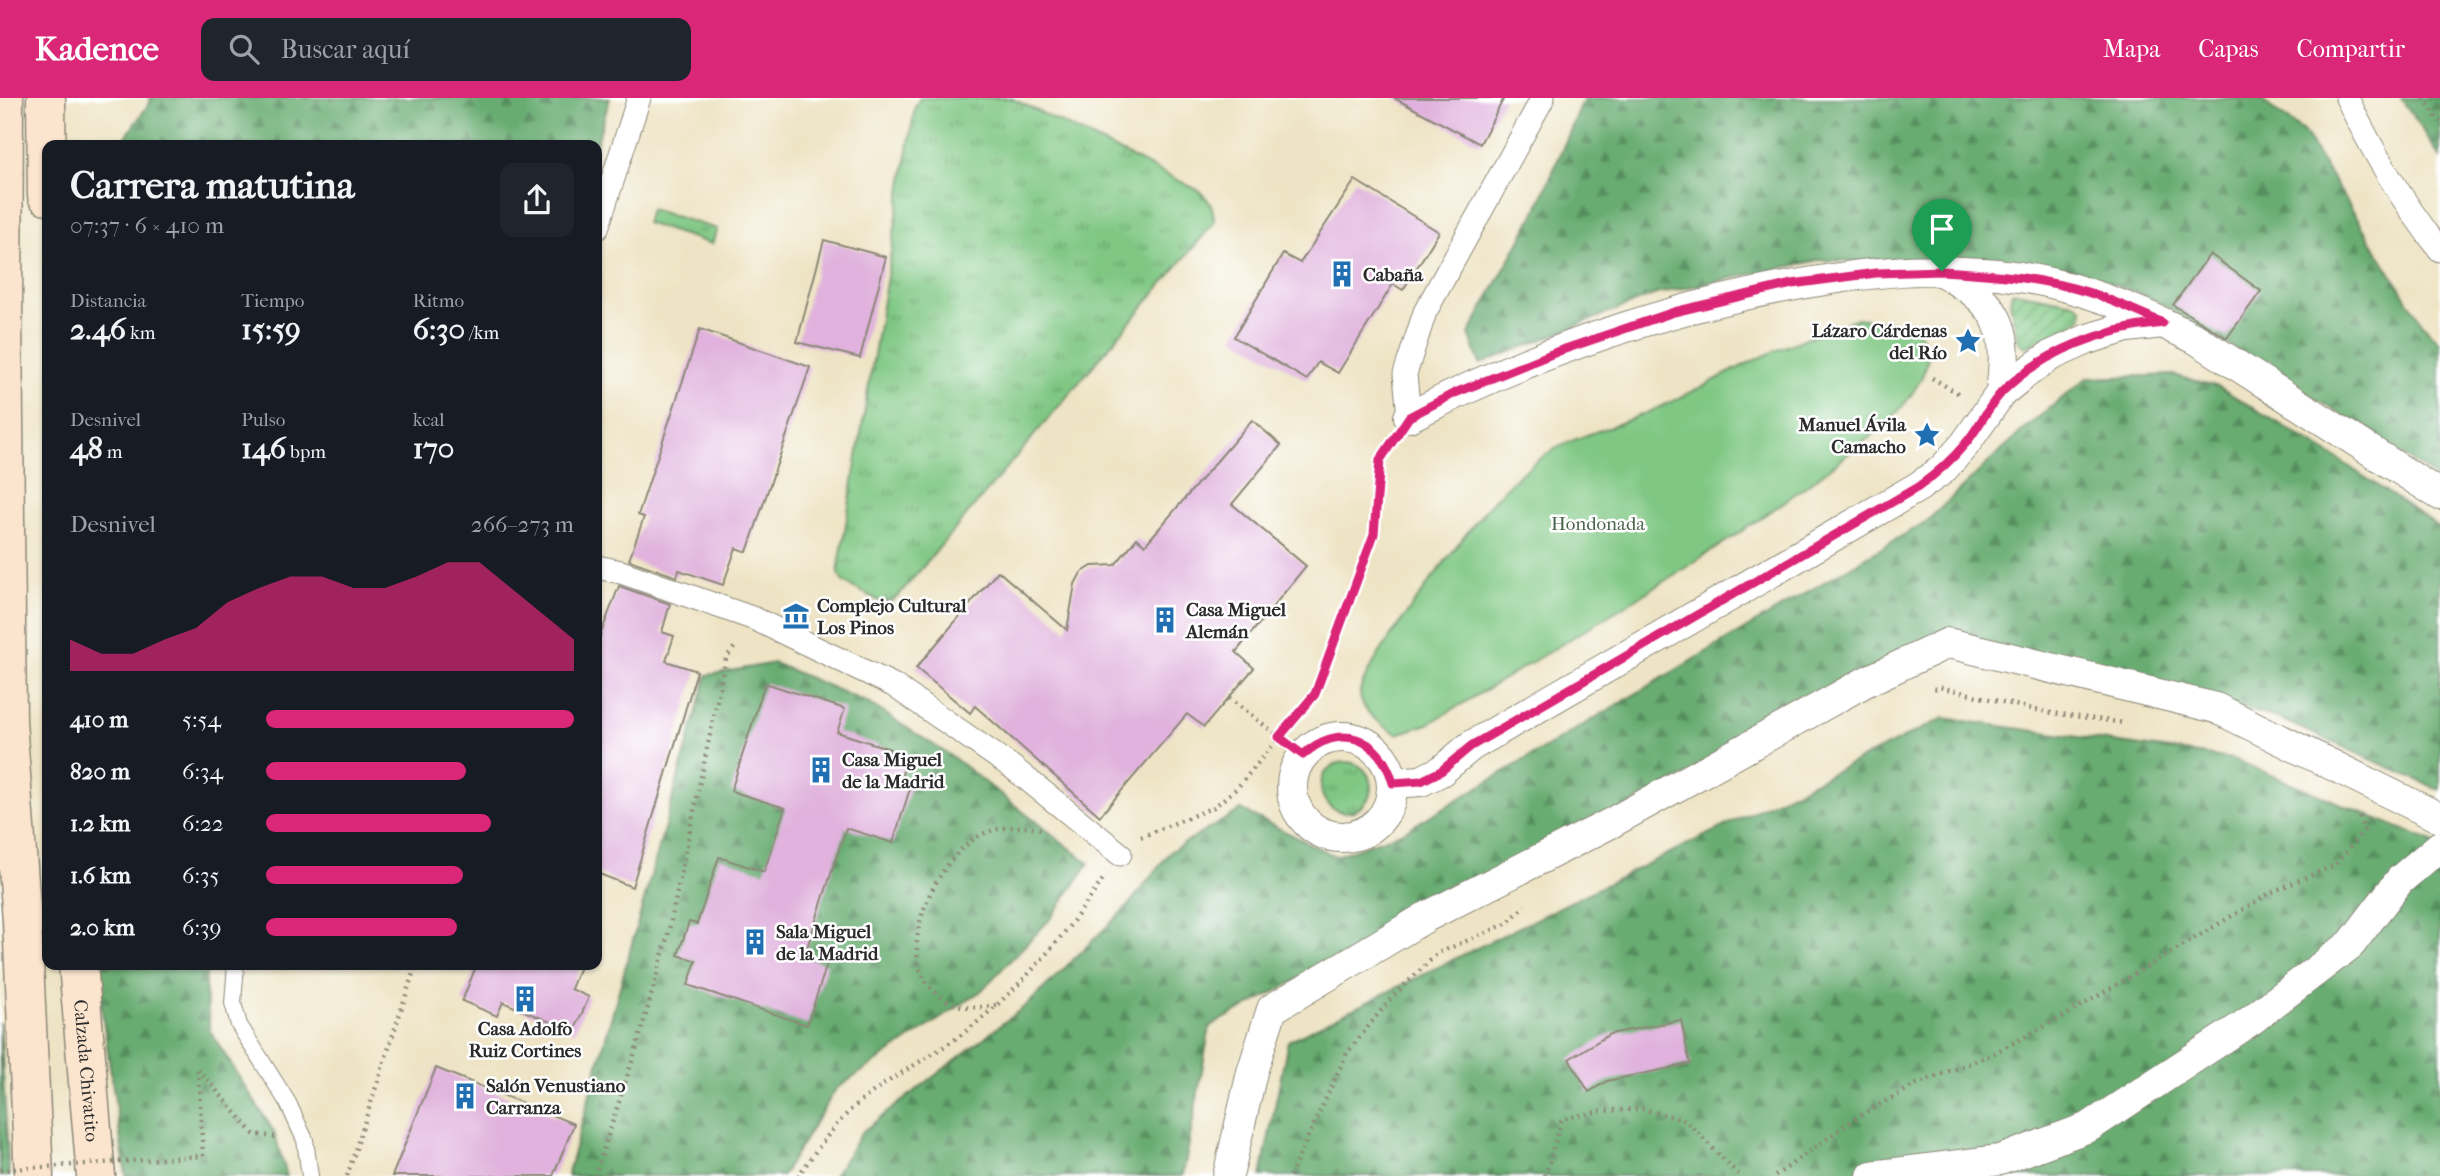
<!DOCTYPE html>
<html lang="es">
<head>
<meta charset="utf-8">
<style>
  :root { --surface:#171b24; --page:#20242c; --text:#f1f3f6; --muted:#9ea1a6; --accent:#db2777 }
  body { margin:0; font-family:"IM FELL French Canon",serif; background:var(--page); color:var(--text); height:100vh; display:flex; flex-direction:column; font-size:26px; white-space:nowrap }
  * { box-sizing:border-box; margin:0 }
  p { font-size:23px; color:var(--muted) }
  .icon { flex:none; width:38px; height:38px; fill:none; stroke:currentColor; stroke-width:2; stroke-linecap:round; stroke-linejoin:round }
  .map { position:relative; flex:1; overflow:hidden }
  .details { position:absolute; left:42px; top:42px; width:560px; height:830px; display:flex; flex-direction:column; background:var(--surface); border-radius:14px; box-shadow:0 2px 5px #0004 }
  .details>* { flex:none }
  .pin { position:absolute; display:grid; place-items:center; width:60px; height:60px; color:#fff; margin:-72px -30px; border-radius:50% 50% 50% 0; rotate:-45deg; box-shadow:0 0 7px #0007 }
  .pin .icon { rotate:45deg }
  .round { display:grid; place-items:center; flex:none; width:74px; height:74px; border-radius:14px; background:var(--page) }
  .headline { display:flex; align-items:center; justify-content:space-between; height:119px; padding:0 28px }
  h1 { font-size:38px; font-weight:800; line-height:52px }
  .figures { display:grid; grid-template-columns:repeat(3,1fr); gap:10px; height:119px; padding:7px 28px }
  .figures div { display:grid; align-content:center }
  .figures b { font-size:30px; font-weight:800 }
  .figures small { font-size:19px; font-weight:400 }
  .figures p { font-size:19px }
  .chart { height:196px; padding:14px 28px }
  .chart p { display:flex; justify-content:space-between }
  .chart svg { width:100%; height:126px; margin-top:7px; fill:var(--accent); opacity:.7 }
  ul { padding:0 28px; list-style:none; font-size:23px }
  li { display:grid; grid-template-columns:112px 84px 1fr; align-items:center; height:52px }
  li i { height:18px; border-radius:9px; background:var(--accent) }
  header { display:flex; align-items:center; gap:42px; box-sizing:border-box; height:98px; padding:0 35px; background:var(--accent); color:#fff }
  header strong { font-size:33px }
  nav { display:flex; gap:38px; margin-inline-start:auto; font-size:24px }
  .search { width:490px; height:63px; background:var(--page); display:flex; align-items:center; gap:18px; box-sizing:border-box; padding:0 24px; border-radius:14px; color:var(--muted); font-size:26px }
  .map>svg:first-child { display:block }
</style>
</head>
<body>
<header>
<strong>Kadence</strong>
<div class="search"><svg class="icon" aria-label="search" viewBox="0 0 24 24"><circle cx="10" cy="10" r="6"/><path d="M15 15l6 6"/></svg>Buscar aquí</div>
<nav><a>Mapa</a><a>Capas</a><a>Compartir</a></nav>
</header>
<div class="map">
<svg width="2440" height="1078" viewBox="0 0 2440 1078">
  <defs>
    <pattern id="grass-tufts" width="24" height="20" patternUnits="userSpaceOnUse" patternTransform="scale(1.75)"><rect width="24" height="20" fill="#7fc783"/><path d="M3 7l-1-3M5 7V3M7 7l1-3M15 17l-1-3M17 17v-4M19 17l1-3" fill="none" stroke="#68a26b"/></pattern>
    <pattern id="forest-firs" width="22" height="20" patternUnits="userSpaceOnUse" patternTransform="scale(1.75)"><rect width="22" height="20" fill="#67ac71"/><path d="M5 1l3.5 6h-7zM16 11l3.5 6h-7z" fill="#558c5d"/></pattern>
    <pattern id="garden-furrows" width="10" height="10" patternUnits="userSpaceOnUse" patternTransform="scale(1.75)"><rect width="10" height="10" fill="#7fc783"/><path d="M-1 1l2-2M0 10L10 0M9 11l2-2" fill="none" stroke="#68a26b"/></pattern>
  </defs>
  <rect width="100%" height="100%" fill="#fff"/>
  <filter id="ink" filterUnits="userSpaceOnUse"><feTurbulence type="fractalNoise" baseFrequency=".0143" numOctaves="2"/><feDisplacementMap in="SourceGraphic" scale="14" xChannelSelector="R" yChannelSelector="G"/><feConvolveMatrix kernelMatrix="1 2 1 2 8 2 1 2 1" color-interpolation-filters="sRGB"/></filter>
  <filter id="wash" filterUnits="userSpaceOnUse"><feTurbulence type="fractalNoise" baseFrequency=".00686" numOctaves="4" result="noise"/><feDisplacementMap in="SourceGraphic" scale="28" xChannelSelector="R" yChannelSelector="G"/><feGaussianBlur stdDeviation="1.57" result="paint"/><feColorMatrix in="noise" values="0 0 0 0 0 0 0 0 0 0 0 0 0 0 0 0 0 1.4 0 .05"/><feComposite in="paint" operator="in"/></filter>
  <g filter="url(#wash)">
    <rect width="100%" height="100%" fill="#eee4c5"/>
    <g fill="url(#grass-tufts)" stroke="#557957" stroke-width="2">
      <path d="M 920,0 L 1011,0 L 1198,92 C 1210,102 1214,109 1214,125 L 899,497 L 892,503 L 881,504 L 843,484 L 838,474 L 915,9 Z"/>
      <polygon points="650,111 717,131 712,146 646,125"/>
      <circle cx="1346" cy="689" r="25"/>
    </g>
    <g fill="url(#forest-firs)" stroke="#496c4e" stroke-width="2">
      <polygon points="149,0 610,0 596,47 120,47 151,3"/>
      <polygon points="1584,0 2258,0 2303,33 2422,225 2440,245 2440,382 2312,298 2153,201 2072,170 1820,162 1656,196 1480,266 1469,236 1537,111"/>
      <polygon points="2401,0 2440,0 2440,59"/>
      <polygon points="2173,277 2219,289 2344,365 2440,430 2440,692 2278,620 1954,536 1210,928 1183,1078 834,1078 862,1034 1029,905 1126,810 1171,753 1241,712 1335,758 1401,735 1927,423 2023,332 2087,280"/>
      <polygon points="774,565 868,605 954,660 1089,765 1052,819 981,893 836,991 782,1078 567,1078 707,577"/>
      <polygon points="1944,620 2233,661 2440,747 2440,1078 1261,1078 1288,943"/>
      <polygon points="95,866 207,866 205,888 210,933 274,1034 287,1078 126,1078"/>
      <polygon points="0,924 9,1078 0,1078"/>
    </g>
    <path fill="#7fc783" stroke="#557957" stroke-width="2" d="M 1858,220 C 1876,223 1912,223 1923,240 C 1940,266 1906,306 1889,323 C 1877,335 1862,345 1848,356 C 1817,380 1786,403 1754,425 C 1657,490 1557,549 1457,609 L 1428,626 L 1397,636 C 1383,628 1360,614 1360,595 C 1360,571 1471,429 1492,404 C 1511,383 1532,364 1557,350 C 1584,335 1617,328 1646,315 C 1683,300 1719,279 1755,262 C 1789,246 1824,233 1858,220 Z"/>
    <polygon fill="url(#garden-furrows)" stroke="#557957" stroke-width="2" points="2016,194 2075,205 2082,210 2082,219 2076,225 2026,249 2018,243 2010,204 2012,195"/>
    <g id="blocks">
      <g fill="#e0b2dd">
        <polygon points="1394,0 1504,0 1480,46"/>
        <polygon points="1355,82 1439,134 1403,192 1393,186 1338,275 1318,264 1307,282 1234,239 1283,156 1300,165"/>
        <polygon points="824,142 886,159 860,260 797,244"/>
        <polygon points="2210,156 2261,193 2227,240 2173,207"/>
        <polygon points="700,231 810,269 747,454 736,450 723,487 679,472 677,479 629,462 644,419 638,417"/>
        <polygon points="1252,322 1281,347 1232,406 1306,468 1236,554 1254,570 1204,629 1187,616 1100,718 975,608 970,615 916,570 998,473 1067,532 1075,486 1081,475 1092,468 1115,467 1137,440 1145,447"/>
        <polygon points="619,488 670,506 662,534 674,538 666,563 697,573 632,789 597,775 597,546"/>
        <polygon points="765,585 845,611 837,634 890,651 888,659 906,664 901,680 912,684 893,745 846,730 804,859 827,866 807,927 688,887 696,863 678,857 689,824 697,826 719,759 764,774 785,710 731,693"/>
        <polygon points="477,866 581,866 571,891 589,899 574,934 503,904 497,918 462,903"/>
        <polygon points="1681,922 1690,966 1607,983 1589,994 1569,961 1610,936"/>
        <polygon points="436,970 574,1026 553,1078 392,1078"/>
      </g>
    </g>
  </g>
  <g filter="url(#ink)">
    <use href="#blocks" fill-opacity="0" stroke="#8c8878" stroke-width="2"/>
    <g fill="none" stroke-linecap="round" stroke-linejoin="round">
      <g stroke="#8c8878" stroke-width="18">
        <polyline id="service" points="236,866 233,905 239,927 288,1005 305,1042 310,1078"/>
      </g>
      <g stroke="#8c8878" stroke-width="25">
        <g id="pedestrian">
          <path d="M 2347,0 C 2372,53 2404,106 2440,152"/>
          <polyline points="597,130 639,0"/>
          <polyline points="1409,319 1405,276 1425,214 1543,0"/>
          <polyline points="597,469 621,474 755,521 893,587 1012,669 1120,756"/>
        </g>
      </g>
      <g stroke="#8c8878" stroke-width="32">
        <g id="minor">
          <path d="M 1945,173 C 1965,175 1986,174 2005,177 C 2060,183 2111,201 2161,224"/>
          <path d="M 1409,319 C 1547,248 1698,199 1852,178 C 1869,176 1929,169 1942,174 C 1948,176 1955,182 1960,185 C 2007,213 2007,245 2001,295"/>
          <circle cx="1342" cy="689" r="50"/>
          <polyline points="1393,685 1421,683 1441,673 1471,648 1918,389 1942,372 1965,346 2001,295 2023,277 2050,258 2088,241 2127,229 2163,225 2196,241 2440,397"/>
          <polyline points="1228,1078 1252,974 1272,911 1426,819 1611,725 1867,583 1948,545 2216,610 2440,720"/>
          <polyline points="1872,1078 2000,1062 2089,1029 2250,923 2351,846 2400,782 2440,748"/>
        </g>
      </g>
      <g stroke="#8c8878" stroke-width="41">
        <g id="secondary">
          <polyline points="4,0 3,221 7,624 22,822 34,1078"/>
          <polyline points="46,0 47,97"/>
          <path id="s1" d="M 78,866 L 96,1078"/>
        </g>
      </g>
      <g stroke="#8c8878" stroke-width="4.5" stroke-dasharray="2 5" stroke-linecap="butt">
        <polyline points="2424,0 2440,24"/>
        <polyline points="1932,280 1961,297"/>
        <polyline points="1934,591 1939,589 2045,614 2125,625"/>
        <polyline points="1229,600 1303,657"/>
        <polyline points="1141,739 1214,709 1237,690 1316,596 1374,436 1380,362 1391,346"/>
        <path d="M 996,907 C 976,911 957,911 940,898 C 889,862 932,769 974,741 C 993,728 1019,727 1041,731"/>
        <polyline points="198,971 254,1036 276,1039"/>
        <polyline points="198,972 203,1058"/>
        <polyline points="347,1078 416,866"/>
        <polyline points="595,1078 637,948 668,837 726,560 737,546"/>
        <path d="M 798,1078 C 816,1053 836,1023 860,1004 C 895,975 939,956 975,926 C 1026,884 1069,833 1105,778"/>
        <polyline points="1290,1078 1347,955 1392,899 1438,855 1506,826 1525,808"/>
        <polyline points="1545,1078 1562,1021 1600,1013 1642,1011 1685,1022 1740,1078"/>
        <polyline points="1775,1078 1857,1019 1917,986 1988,958 2061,920 2272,794 2335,767 2364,732 2358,716"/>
      </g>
      <use href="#service" stroke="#fff" stroke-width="16"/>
      <use href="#pedestrian" stroke="#fff" stroke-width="23"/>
      <use href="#minor" stroke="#fff" stroke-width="30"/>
      <use href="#secondary" stroke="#fce5cf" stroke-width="38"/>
      <polyline stroke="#8c8878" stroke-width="4.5" stroke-dasharray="2 5" stroke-linecap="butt" points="0,1072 203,1058"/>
    </g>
  </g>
  <g fill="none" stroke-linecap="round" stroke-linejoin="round" filter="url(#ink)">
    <g stroke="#fff" stroke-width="14">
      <path id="route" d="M 1942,173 C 1991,176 2039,179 2087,194 C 2113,202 2138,214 2163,225 C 2105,231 2046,251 2003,293 C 1988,308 1979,330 1965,346 C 1951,363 1936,376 1918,389 L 1471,648 L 1441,673 L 1421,683 L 1393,685 C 1380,638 1339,624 1303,657 L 1279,639 L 1315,596 L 1374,436 L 1380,362 L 1409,319 L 1455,295 L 1559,253 L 1674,214 L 1792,186 L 1876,175 Z"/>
    </g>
    <use href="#route" stroke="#db2777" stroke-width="9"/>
  </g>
  <defs>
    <g id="building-bare" transform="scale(2.1)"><path d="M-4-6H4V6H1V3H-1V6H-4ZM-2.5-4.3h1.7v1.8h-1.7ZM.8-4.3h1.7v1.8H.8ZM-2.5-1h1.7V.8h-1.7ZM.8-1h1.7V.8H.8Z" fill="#1f6fb2" stroke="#fff" stroke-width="2.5" paint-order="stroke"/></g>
    <g id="sight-bare" transform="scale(2.1)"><path d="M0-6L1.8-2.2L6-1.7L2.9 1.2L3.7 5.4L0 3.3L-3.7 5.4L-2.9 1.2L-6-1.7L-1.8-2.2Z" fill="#1f6fb2" stroke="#fff" stroke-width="2.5" paint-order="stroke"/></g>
    <g id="museum-bare" transform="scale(2.1)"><path d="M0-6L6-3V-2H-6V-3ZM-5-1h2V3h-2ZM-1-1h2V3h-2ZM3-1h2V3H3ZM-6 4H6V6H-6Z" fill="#1f6fb2" stroke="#fff" stroke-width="2.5" paint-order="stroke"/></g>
  </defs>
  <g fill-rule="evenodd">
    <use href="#building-bare" x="1342" y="176"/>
    <use href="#sight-bare" x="1968" y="243"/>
    <use href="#sight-bare" x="1927" y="337"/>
    <use href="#museum-bare" x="796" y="518"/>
    <use href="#building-bare" x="1165" y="522"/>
    <use href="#building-bare" x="821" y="672"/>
    <use href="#building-bare" x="755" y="844"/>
    <use href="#building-bare" x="525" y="901"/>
    <use href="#building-bare" x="465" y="998"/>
  </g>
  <g text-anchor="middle" stroke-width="5" stroke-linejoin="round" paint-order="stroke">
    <g font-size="19" font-weight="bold" fill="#2b2b2b" stroke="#fff" text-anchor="start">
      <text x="1363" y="183">Cabaña</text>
      <text x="1947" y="239" text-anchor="end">Lázaro Cárdenas<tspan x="1947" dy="22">del Río</tspan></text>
      <text x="1906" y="333" text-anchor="end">Manuel Ávila<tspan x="1906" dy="22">Camacho</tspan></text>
      <text x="817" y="514">Complejo Cultural<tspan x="817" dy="22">Los Pinos</tspan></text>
      <text x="1186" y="518">Casa Miguel<tspan x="1186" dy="22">Alemán</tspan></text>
      <text x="842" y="668">Casa Miguel<tspan x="842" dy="22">de la Madrid</tspan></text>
      <text x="776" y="840">Sala Miguel<tspan x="776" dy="22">de la Madrid</tspan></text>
      <text x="525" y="937" text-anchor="middle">Casa Adolfo<tspan x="525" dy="22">Ruiz Cortines</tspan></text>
      <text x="486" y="994">Salón Venustiano<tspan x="486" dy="22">Carranza</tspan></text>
    </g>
    <g font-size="19" fill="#48624a" stroke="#fff">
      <text x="1598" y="432">Hondonada</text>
    </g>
    <g font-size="19" fill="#2b2b2b" stroke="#fff">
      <text dy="7" stroke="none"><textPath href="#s1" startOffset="107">Calzada Chivatito</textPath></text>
    </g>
  </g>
</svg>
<div class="pin" style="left:1942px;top:173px;background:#1e9e55"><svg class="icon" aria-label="arrive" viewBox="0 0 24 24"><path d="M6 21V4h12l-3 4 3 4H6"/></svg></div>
<section class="details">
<div class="headline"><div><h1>Carrera matutina</h1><p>07:37 · 6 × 410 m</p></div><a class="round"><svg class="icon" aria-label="share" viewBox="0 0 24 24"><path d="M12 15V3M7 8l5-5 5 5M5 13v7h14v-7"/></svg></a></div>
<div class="figures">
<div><p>Distancia</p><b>2.46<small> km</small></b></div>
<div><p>Tiempo</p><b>15:59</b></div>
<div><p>Ritmo</p><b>6:30<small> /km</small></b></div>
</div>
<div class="figures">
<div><p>Desnivel</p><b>48<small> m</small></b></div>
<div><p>Pulso</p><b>146<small> bpm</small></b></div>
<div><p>kcal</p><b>170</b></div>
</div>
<div class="chart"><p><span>Desnivel</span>266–273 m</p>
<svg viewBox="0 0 160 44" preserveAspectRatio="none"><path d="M0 44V33L10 38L20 38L30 33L40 29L50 20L60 15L70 11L80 11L90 15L100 15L110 11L120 6L130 6L140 15L150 24L160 33V44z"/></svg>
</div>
<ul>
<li><b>410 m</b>5:54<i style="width:100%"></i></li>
<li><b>820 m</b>6:34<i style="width:65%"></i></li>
<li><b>1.2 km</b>6:22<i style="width:73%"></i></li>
<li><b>1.6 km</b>6:35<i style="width:64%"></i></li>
<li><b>2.0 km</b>6:39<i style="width:62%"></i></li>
</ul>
</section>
</div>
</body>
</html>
